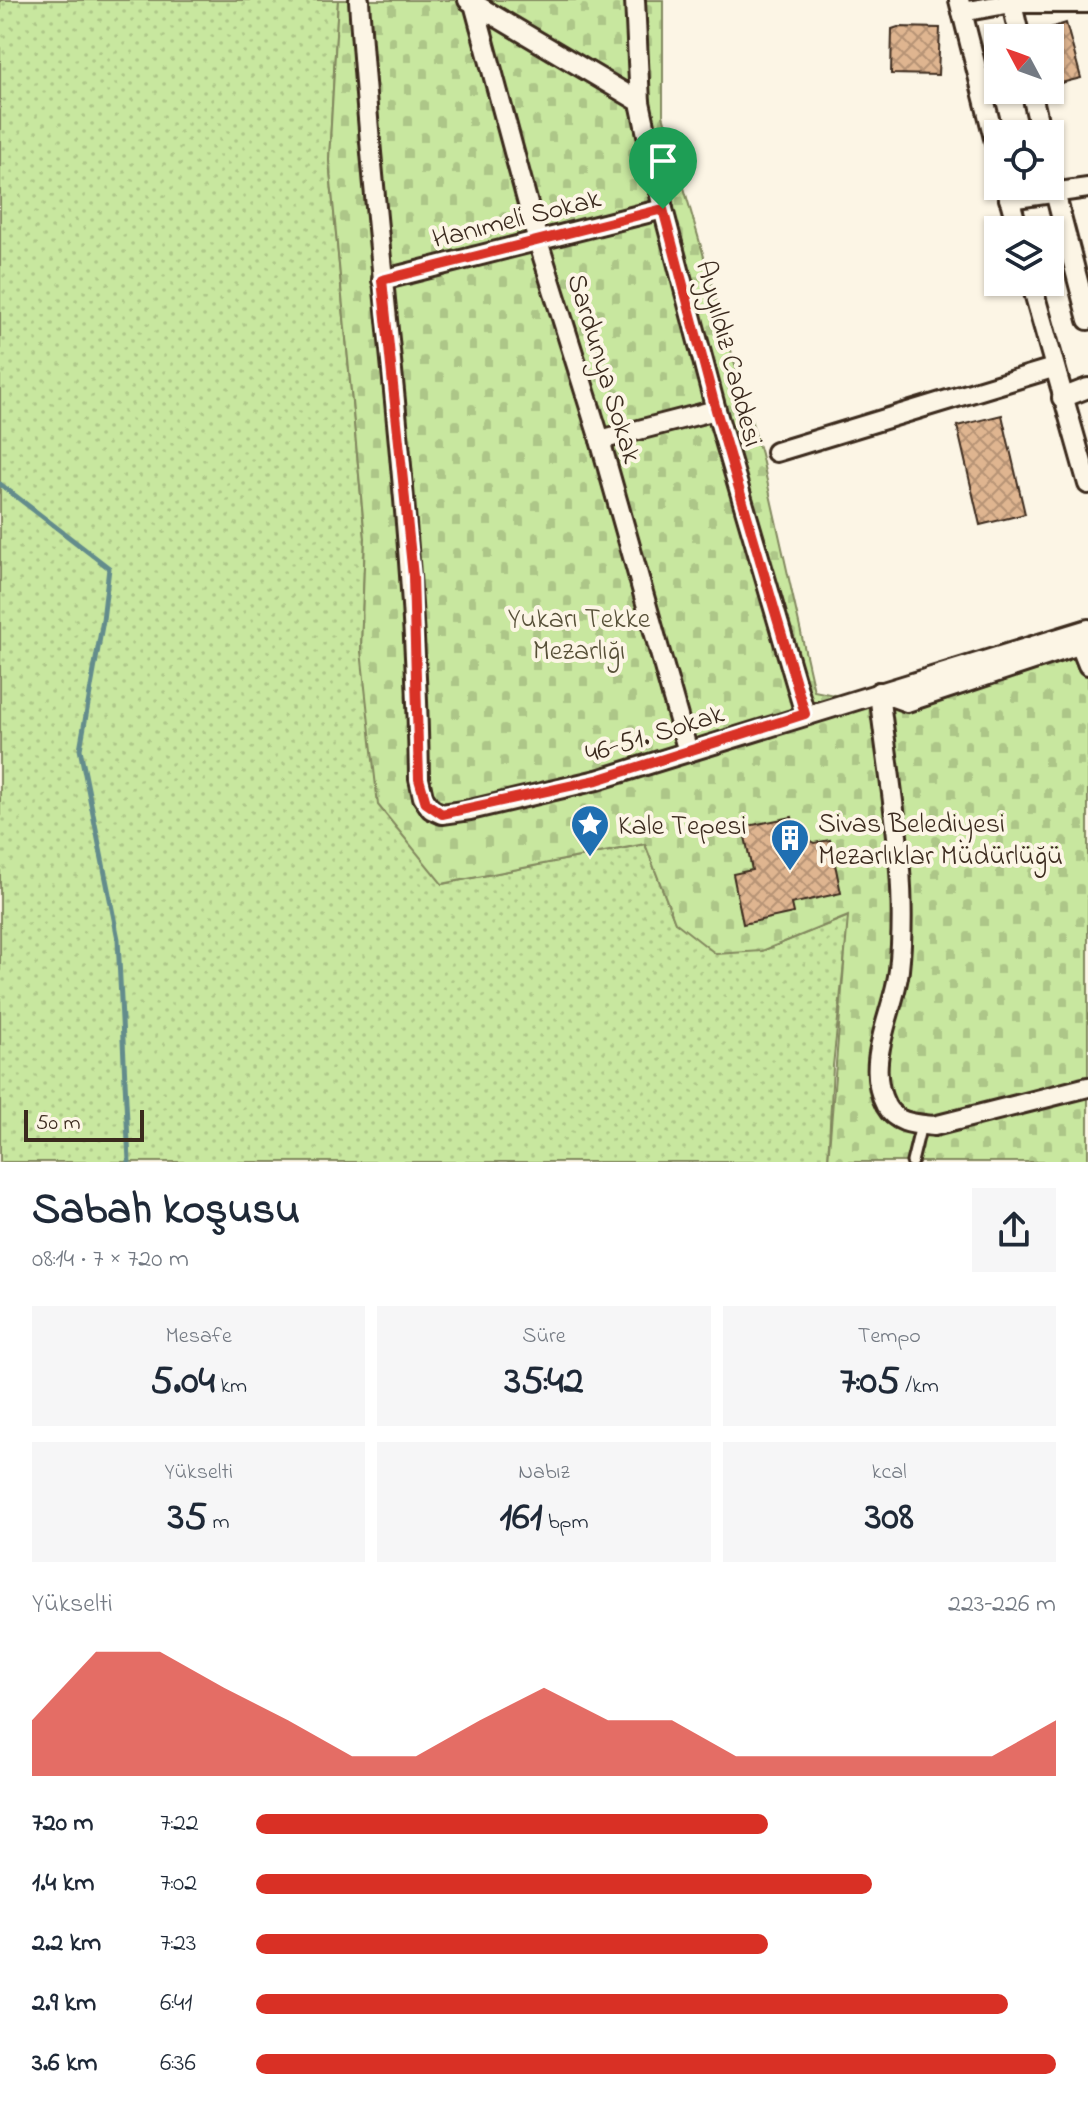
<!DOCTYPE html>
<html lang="tr">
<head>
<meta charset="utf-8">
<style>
  :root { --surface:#fff; --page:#f6f6f7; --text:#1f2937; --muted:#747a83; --accent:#d93025 }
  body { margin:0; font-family:"Indie Flower",sans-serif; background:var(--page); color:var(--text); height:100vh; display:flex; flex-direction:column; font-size:30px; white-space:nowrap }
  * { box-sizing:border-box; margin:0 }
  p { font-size:26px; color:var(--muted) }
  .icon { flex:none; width:44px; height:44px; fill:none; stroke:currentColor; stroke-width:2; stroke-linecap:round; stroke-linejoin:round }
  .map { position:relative; height:1162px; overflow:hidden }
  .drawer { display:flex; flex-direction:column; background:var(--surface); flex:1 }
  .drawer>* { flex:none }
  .needle { width:52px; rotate:311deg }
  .buttons { position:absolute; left:984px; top:24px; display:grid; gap:16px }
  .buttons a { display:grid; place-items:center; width:80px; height:80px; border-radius:0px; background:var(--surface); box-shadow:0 2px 6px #0004; font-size:40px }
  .scale { position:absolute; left:24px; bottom:20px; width:120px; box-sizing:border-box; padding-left:8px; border:4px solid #3b2a1e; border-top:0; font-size:22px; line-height:28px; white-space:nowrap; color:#3b2a1e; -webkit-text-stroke:6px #fcf5e5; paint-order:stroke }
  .pin { position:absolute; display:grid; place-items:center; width:68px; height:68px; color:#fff; margin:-82px -34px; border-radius:50% 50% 50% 0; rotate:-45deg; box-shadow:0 0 8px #0007 }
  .pin .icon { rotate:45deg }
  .round { display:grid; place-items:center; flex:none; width:84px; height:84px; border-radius:0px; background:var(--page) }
  .summary { display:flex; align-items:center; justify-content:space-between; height:136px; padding:0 32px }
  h1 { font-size:44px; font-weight:700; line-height:60px }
  .metrics { display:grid; grid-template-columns:repeat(3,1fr); gap:12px; height:136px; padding:8px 32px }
  .metrics div { display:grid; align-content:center; border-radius:0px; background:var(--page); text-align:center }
  .metrics b { font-size:40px; font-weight:700 }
  .metrics small { font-size:22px; font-weight:400 }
  .metrics p { font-size:22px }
  .chart { height:224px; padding:16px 32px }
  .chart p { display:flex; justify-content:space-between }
  .chart svg { width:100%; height:144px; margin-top:8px; fill:var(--accent); opacity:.7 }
  ul { padding:0 32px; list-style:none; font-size:26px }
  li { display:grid; grid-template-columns:128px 96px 1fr; align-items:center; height:60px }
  li i { height:20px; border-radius:10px; background:var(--accent) }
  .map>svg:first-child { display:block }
</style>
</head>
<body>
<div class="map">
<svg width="1088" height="1162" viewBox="0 0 1088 1162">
  <defs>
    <pattern id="green-dots" width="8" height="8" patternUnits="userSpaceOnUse" patternTransform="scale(2)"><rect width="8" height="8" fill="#c8e79f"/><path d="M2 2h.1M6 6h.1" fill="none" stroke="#adc688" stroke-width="1.8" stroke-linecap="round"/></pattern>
    <pattern id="cemetery-stones" width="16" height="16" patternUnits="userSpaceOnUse" patternTransform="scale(2)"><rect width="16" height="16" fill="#c8e79f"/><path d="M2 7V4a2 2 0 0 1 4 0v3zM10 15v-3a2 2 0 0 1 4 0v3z" fill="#adc688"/></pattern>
    <pattern id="building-cross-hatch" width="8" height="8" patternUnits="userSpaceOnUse" patternTransform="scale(2)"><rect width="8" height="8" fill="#dfb590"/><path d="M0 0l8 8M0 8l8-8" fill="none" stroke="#b69375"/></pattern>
  </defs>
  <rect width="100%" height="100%" fill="#fcf5e5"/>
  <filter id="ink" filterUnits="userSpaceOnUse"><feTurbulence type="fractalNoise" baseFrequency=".0125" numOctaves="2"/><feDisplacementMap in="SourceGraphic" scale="16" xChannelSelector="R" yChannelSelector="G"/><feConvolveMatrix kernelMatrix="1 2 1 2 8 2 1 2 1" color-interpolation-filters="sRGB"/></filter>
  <g filter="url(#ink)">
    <polygon fill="url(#green-dots)" stroke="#82885e" stroke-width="2" points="0,0 338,0 329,160 365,538 361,651 442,884 645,844 675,922 762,951 849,916 833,1066 828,1162 0,1162"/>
    <polygon fill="url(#cemetery-stones)" stroke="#82885e" stroke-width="2" points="338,0 663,0 663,115 761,454 814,691 904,709 1088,654 1088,1162 828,1162 848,916 762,951 716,954 675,922 645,844 442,884 378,805 361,651 365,538 329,160"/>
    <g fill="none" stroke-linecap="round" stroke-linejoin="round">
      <polyline stroke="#638c8c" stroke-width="5" points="0,484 109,568 103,620 80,749 118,939 129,1162"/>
    </g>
    <g fill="url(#building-cross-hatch)" stroke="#3b2a1e" stroke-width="2">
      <polygon points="1066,23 1081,78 1053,85 1050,28"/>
      <polygon points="898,27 940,28 938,75 891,74 892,29"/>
      <polygon points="1002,415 1025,514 980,525 957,426"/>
      <polygon points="792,817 795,832 814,843 830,840 841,893 791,904 793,913 743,924 733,874 752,870 743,827"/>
    </g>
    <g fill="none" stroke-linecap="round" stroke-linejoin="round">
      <g stroke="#3b2a1e" stroke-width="15">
        <polyline id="lane" points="912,1162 921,1125"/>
      </g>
      <g stroke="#3b2a1e" stroke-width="24">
        <g id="street">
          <path d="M 359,0 C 375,260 416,518 419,779 L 423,797 L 431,809 L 442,814 L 470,810 L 597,780 L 1088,629"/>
          <polyline points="468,0 640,102"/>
          <polyline points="473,0 538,241 600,440 688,752"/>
          <polyline points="635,0 640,102 663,209 716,410 805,714"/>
          <polyline points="959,0 998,154"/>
          <polyline points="1011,0 1020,38"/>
          <polyline points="962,12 1012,3 1088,3"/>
          <polyline points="1031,90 1041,134"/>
          <polyline points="1050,173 1088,320"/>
          <polyline points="1006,186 1018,230"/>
          <polyline points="1009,199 1088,188"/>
          <polyline points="382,280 663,209"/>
          <polyline points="1031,282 1088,484"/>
          <polyline points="1062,398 1088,388"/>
          <polyline points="600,440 716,410"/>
          <polyline points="776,452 1053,368"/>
          <polyline points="1080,645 1088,665"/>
          <path d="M 879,692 C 889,783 909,878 899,970 C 894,1013 863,1062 886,1106 C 896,1124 916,1124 934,1126 L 1088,1087"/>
          <polyline points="879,692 907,702 1088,642"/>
        </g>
      </g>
      <use href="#lane" stroke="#fcf5e5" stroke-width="9"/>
      <use href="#street" stroke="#fcf5e5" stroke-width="18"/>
    </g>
  </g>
  <g fill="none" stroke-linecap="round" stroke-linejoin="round" filter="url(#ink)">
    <g stroke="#fff" stroke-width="16">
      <polygon id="route" points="663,209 716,410 805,714 597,780 442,814 426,803 419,779 413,576 382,280"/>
    </g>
    <use href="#route" stroke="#d93025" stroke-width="10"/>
  </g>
  <defs>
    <g id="sight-pin" transform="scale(2)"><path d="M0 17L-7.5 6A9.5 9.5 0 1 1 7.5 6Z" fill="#1f6fb2" stroke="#fcf5e5"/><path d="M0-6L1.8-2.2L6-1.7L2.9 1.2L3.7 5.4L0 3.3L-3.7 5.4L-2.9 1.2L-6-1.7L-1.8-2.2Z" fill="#fff"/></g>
    <g id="building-pin" transform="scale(2)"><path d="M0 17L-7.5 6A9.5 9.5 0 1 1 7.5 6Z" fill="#1f6fb2" stroke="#fcf5e5"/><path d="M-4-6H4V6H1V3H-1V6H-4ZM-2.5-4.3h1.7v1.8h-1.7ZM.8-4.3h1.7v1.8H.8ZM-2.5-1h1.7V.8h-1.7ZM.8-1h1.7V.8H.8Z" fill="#fff"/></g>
  </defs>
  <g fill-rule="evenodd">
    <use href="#sight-pin" x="590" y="824"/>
    <use href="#building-pin" x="790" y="838"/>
  </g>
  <g text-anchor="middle" stroke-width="8" stroke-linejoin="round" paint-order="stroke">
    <g font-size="28" fill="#3b2a1e" stroke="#fcf5e5">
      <text transform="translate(516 217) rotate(-14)" y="10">Hanımeli Sokak</text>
      <text transform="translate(731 353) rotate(75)" y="10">Ayyıldız Caddesi</text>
      <text transform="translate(606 368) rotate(73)" y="10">Sardunya Sokak</text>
      <text transform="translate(654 732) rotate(-17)" y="10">46-51. Sokak</text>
    </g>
    <g font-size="28" fill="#575038" stroke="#fcf5e5">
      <text x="579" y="627">Yukarı Tekke<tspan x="579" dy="32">Mezarlığı</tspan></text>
    </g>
    <g font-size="28" fill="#3b2a1e" stroke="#fcf5e5" text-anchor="start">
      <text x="818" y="832">Sivas Belediyesi<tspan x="818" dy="32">Mezarlıklar Müdürlüğü</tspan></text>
      <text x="618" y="834">Kale Tepesi</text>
    </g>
  </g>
</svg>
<div class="buttons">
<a><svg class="needle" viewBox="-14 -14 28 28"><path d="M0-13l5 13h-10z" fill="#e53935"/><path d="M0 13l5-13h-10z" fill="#747a83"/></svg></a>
<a><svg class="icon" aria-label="locate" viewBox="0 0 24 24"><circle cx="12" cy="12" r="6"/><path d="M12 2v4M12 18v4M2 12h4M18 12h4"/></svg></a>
<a><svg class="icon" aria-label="layers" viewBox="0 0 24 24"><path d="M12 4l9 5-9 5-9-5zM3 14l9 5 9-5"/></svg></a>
</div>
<div class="scale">50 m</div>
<div class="pin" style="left:663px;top:209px;background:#1e9e55"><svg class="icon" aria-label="arrive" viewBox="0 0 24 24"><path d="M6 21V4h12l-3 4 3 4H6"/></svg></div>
</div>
<section class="drawer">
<div class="summary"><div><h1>Sabah koşusu</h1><p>08:14 · 7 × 720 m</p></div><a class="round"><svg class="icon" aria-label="share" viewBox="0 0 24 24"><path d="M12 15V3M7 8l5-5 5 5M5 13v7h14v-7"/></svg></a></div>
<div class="metrics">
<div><p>Mesafe</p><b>5.04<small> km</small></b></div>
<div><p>Süre</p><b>35:42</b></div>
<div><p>Tempo</p><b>7:05<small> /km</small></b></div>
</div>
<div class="metrics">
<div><p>Yükselti</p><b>35<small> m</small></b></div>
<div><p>Nabız</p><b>161<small> bpm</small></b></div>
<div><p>kcal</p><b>308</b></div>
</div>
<div class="chart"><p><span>Yükselti</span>223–226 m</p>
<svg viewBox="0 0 160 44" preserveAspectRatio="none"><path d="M0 44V27L10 6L20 6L30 17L40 27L50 38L60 38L70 27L80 17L90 27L100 27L110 38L120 38L130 38L140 38L150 38L160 27V44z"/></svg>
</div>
<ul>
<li><b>720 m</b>7:22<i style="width:64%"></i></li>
<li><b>1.4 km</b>7:02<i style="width:77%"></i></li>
<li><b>2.2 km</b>7:23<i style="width:64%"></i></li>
<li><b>2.9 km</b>6:41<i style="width:94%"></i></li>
<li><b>3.6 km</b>6:36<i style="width:100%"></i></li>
</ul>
</section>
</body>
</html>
